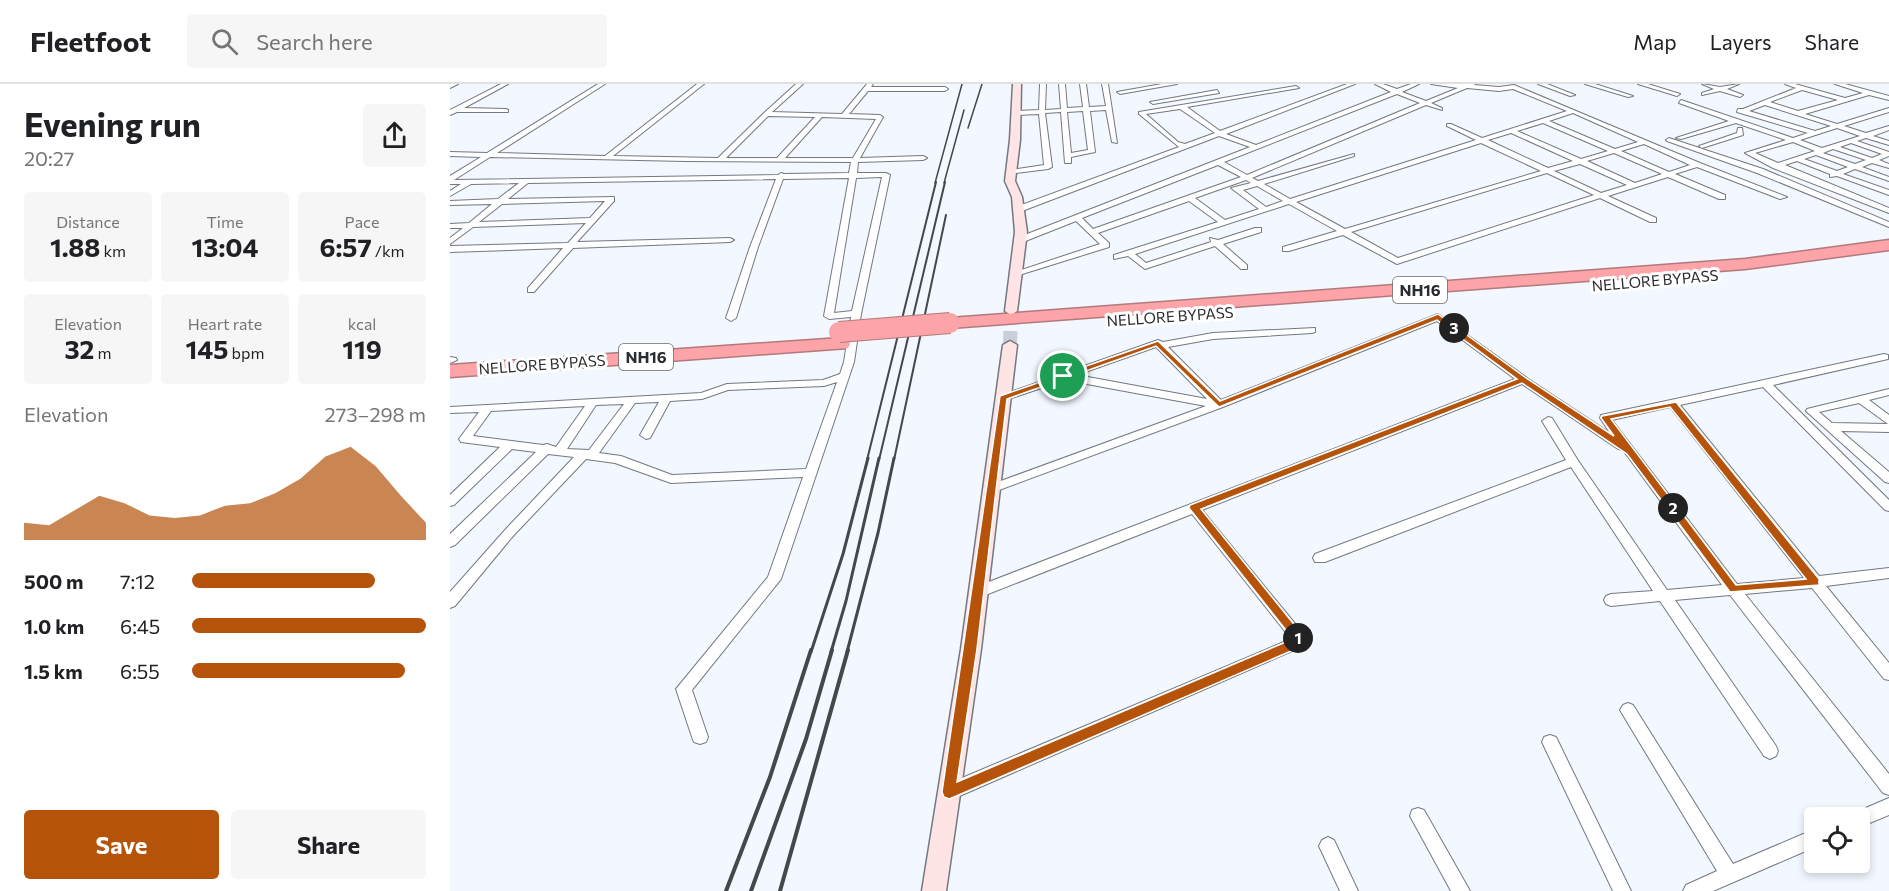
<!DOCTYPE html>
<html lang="en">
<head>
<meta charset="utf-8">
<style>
  :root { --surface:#fff; --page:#f6f6f6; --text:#202124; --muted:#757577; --line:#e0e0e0; --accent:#b45309 }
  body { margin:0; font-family:Commissioner,sans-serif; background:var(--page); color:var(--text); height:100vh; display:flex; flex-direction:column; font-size:22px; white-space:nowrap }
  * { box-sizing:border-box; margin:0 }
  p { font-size:20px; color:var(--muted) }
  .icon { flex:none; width:33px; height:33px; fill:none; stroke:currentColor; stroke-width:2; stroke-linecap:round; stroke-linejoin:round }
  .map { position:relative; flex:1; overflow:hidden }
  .details { display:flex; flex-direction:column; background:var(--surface); width:450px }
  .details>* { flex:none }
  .fabs { position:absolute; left:1354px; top:723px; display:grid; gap:12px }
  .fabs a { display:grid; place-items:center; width:66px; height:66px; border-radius:6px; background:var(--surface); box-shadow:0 3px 9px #0003; font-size:30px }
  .pin { position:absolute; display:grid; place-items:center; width:51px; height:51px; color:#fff; margin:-26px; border:3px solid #fff; border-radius:50%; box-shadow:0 2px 6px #0007 }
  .km { position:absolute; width:30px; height:30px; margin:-15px; border-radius:50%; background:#222; color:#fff; font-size:16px; line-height:30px; text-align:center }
  .round { display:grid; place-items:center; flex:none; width:63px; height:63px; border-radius:6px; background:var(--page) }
  .headline { display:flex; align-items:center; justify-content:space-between; height:102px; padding:0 24px }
  h1 { font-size:33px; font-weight:700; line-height:45px }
  .figures { display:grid; grid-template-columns:repeat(3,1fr); gap:9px; height:102px; padding:6px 24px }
  .figures div { display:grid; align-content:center; border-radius:6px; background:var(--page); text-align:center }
  .figures b { font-size:26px; font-weight:700 }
  .figures small { font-size:16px; font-weight:400 }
  .figures p { font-size:16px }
  .chart { height:168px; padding:12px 24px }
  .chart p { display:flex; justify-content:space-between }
  .chart svg { width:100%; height:108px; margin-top:6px; fill:var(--accent); opacity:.7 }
  .cta { display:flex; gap:12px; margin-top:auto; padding:12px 24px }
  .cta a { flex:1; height:69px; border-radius:6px; background:var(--accent); color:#fff; font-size:24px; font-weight:700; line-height:69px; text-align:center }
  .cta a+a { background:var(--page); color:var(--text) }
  ul { padding:0 24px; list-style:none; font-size:20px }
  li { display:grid; grid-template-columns:96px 72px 1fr; align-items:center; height:45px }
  li i { height:15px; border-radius:8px; background:var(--accent) }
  header { display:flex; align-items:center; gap:36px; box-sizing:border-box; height:84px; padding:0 30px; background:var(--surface); border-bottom:2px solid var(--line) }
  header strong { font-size:28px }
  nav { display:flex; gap:33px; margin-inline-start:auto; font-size:21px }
  .search { width:420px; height:54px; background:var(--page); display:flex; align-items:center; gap:15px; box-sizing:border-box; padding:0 21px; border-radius:6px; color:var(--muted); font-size:22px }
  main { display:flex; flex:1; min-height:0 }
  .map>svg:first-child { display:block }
</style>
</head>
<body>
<header>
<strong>Fleetfoot</strong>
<div class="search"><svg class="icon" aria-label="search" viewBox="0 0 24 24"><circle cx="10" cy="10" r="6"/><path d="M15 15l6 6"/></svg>Search here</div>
<nav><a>Map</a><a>Layers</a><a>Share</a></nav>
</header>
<main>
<section class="details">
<div class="headline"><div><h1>Evening run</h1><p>20:27</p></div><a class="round"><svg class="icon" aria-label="share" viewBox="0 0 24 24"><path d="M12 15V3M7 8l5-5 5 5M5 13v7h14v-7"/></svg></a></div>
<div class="figures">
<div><p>Distance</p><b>1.88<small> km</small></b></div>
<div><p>Time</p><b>13:04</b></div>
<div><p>Pace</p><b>6:57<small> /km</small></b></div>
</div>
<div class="figures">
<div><p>Elevation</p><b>32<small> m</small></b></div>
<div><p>Heart rate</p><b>145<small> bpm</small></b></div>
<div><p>kcal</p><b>119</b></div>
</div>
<div class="chart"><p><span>Elevation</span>273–298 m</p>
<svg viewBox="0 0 160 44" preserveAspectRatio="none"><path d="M0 44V37L10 38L20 32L30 26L40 29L50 34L60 35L70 34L80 30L90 29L100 25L110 19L120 10L130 6L140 14L150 26L160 37V44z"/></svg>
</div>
<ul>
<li><b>500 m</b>7:12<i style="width:78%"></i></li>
<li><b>1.0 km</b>6:45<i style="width:100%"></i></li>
<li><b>1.5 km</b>6:55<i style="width:91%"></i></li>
</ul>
<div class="cta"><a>Save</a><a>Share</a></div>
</section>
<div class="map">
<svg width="1439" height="807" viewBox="0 0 1439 807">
  <rect width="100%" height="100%" fill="#f3f7ff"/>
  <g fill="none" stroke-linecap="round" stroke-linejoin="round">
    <polyline stroke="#cbced6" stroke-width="14" stroke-dasharray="14 7" stroke-linecap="butt" points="560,261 561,227"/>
    <g stroke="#737881" stroke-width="2">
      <g id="street">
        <polygon points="0,0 8,0 0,4"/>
        <polygon points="51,0 58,0 14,24 56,25 58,26 58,28 7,28 0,31 0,26"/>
        <path d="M 148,0 L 155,0 L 47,69 L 155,72 L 247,0 L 254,0 L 163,72 L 268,74 L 314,29 L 346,0 L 353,0 L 322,28 L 392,30 L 417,0 L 423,0 L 421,3 L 495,3 L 498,5 L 495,7 L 418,7 L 399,30 L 430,31 L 433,33 L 410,74 L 473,72 L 477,74 L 473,76 L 408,78 L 407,89 L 436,89 L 440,91 L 411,230 L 404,278 L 331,495 L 242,606 L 258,653 L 256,658 L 250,660 L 244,658 L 242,653 L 226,605 L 318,493 L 353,393 L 221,399 L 165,379 L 136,375 L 63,452 L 5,522 L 0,524 L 0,508 L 55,446 L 124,373 L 98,370 L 5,461 L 0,463 L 0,450 L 86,368 L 62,365 L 4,421 L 0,422 L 0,411 L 50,363 L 11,358 L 9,355 L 29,328 L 0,329 L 0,323 L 251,309 L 277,300 L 373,296 L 390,290 L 394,278 L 401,233 L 379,235 L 374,232 L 399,94 L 333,95 L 308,163 L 286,234 L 281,237 L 276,234 L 300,163 L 326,95 L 78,99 L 58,115 L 164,113 L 164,117 L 127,158 L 280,154 L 284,156 L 280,158 L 123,164 L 84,208 L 78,208 L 78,204 L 113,164 L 0,168 L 0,162 L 118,159 L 136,139 L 23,143 L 0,160 L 0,154 L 13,144 L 0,144 L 0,140 L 19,139 L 42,120 L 0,121 L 0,117 L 48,115 L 69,99 L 21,100 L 0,112 L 0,107 L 11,100 L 0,100 L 0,92 L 31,73 L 0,72 L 0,68 L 37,69 ZM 318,32 L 365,33 L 327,74 L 276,74 ZM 372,33 L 426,35 L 403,74 L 335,74 ZM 40,73 L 236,77 L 401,78 L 399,89 L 334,90 L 331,89 L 328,91 L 4,96 ZM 432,93 L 402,227 L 384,229 L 406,94 ZM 155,117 L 140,134 L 29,138 L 52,120 ZM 387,298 L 356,385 L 222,391 L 171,372 L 149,369 L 185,319 L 209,318 L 190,351 L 196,355 L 200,354 L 220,317 L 252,315 L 278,306 L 374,302 ZM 174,320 L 139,366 L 117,365 L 146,321 ZM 135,322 L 106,363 L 97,360 L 93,361 L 23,352 L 41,327 Z"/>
        <path d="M 590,0 L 596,0 L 595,26 L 611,25 L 609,0 L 615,0 L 617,24 L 633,23 L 630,0 L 636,0 L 639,23 L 656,22 L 652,0 L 658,0 L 667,59 L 662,58 L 656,26 L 640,27 L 645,68 L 621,73 L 621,79 L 615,79 L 611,28 L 595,29 L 602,83 L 598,85 L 558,90 L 558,86 L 561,86 L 594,81 L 589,30 L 567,31 L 564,29 L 567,27 L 589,26 ZM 633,27 L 638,66 L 621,69 L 617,28 Z"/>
        <polygon points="712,0 727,0 670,10 667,8"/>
        <path d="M 897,0 L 905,0 L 776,50 L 806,61 L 941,8 L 925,0 L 933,0 L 947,5 L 961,0 L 969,0 L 952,8 L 976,17 L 1008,4 L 981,0 L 1025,0 L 1024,1 L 1049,3 L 1064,1 L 1250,79 L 1337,113 L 1330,115 L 1247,83 L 1225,90 L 1275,111 L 1275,115 L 1269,115 L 1218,93 L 1158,112 L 1206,134 L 1206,138 L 1200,138 L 1150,114 L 947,180 L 893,151 L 839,167 L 833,167 L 833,163 L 887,147 L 839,120 L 685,170 L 696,179 L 761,158 L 760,154 L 768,156 L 805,144 L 811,144 L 811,148 L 773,160 L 797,181 L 797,185 L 791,185 L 765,162 L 695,185 L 678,172 L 664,175 L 664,171 L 768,138 L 739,117 L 648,149 L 659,159 L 659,163 L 569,191 L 562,189 L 650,160 L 626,137 L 573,158 L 567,158 L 567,154 L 800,63 L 769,52 L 572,127 L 566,127 L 566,123 L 729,63 L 689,30 L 689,28 L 846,2 L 849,4 L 737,23 L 770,47 ZM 1017,4 L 1049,7 L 1063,5 L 1117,27 L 1032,54 L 1001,40 L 997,40 L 997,42 L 1026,56 L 840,115 L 814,100 L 904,72 L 904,70 L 808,97 L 802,94 L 976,21 L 992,26 L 992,24 L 981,19 ZM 947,10 L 970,19 L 797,91 L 774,78 ZM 730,25 L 765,49 L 735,60 L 728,58 L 696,30 ZM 1123,29 L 1188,58 L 1165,65 L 1099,37 ZM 1093,39 L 1158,67 L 1131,75 L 1067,47 ZM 1061,49 L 1123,77 L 1098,84 L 1038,56 ZM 1031,59 L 1091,87 L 895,145 L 846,118 ZM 1194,60 L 1240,81 L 1219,88 L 1171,67 ZM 1164,69 L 1212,90 L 1185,99 L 1137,77 ZM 1130,80 L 1177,101 L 1151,109 L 1104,87 ZM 768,81 L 791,93 L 643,145 L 632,134 ZM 1097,89 L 1144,111 L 948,174 L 901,148 ZM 796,96 L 801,99 L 781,104 L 809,125 L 775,136 L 745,114 ZM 807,102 L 833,117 L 816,123 L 793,106 Z"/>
        <polygon points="1088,0 1097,0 1125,11 1120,12"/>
        <polygon points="1135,0 1145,0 1183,12 1178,13"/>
        <polygon points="1188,0 1198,0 1230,10 1227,12"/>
        <polygon points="1252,0 1270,3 1289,0 1277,5 1293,11 1290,13 1270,7 1252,11 1252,9 1264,5"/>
        <path d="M 1335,0 L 1345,0 L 1395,14 L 1413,9 L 1385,0 L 1395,0 L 1439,12 L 1439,16 L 1419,11 L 1355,30 L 1387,40 L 1439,24 L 1439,28 L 1394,42 L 1416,49 L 1439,42 L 1439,46 L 1423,52 L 1439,57 L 1439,61 L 1416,54 L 1407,57 L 1439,68 L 1439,72 L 1429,76 L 1439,80 L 1439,84 L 1422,79 L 1412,83 L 1439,93 L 1439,97 L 1405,85 L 1393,90 L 1439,106 L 1439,111 L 1387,92 L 1380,93 L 1380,90 L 1347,77 L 1335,81 L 1439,124 L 1439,129 L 1323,84 L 1295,69 L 1336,56 L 1286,39 L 1231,55 L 1226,54 L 1279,37 L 1229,19 L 1231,16 L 1343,54 L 1358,49 L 1287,28 L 1288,25 L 1293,25 L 1346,4 ZM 1352,6 L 1388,16 L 1348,27 L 1320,18 ZM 1315,21 L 1381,42 L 1365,47 L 1299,27 ZM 1387,44 L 1410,52 L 1372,64 L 1350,56 ZM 1343,58 L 1365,67 L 1328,79 L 1305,69 ZM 1401,59 L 1432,70 L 1422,74 L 1390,63 ZM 1383,65 L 1416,76 L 1405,80 L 1373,69 ZM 1366,71 L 1398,83 L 1387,87 L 1354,75 Z"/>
        <polygon points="767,6 769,9 703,20 700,18"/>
        <polygon points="1288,44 1292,44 1293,51 1252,64 1249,62 1287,49"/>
        <polygon points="1219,54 1313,85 1439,138 1439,143 1307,89 1217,57 1216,56"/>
        <path d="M 988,230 L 1077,294 L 1160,349 L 1150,334 L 1151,331 L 1434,270 L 1438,271 L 1438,275 L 1323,301 L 1439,416 L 1439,427 L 1435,426 L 1313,303 L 1230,321 L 1369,492 L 1439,484 L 1439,494 L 1376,502 L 1439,579 L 1439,596 L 1434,595 L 1362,504 L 1295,510 L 1439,690 L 1439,711 L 1433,709 L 1280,511 L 1225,516 L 1326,662 L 1328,667 L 1326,672 L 1320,675 L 1314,672 L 1210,517 L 1161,522 L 1156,520 L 1154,516 L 1156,512 L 1161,510 L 1203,507 L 1121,383 L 875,478 L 865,478 L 863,474 L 865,470 L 1116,376 L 1092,337 L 1098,333 L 1102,334 L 1127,375 L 1217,506 L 1272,501 L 1173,366 L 1168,365 L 1072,300 L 752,426 L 856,553 L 858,557 L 856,561 L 505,714 L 499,716 L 493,714 L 491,708 L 493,702 L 841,555 L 742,430 L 533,512 L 528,513 L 523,512 L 521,508 L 523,504 L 1065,295 L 987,237 L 773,323 L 541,409 L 535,405 L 537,402 L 756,322 L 615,296 L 553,317 L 548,314 L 549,312 L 708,256 L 713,258 L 763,249 L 865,244 L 865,248 L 862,249 L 763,255 L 718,263 L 771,316 ZM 706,263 L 757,315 L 627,291 ZM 1220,323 L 1354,494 L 1287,500 L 1162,336 Z"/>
        <polygon points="0,273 6,274 7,276 0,279"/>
        <path d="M 1439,305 L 1439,311 L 1419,316 L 1439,331 L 1439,348 L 1391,347 L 1439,388 L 1439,399 L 1435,398 L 1356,327 L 1357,325 ZM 1409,319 L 1438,340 L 1382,339 L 1369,328 Z"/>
        <polygon points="1178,619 1183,621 1283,780 1365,745 1365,763 1263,807 1233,807 1236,801 1267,787 1173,631 1170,626 1173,621"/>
        <polygon points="1100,651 1106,653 1181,807 1163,807 1092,658 1094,653"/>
        <polygon points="1439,714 1439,731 1410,743 1410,734 1402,734 1404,729"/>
        <polygon points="968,724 974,726 1020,807 1001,807 960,732 962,726"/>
        <polygon points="878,753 884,756 908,807 890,807 869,762 872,756"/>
      </g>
    </g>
    <g stroke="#737881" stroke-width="3">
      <g id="secondary">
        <polygon points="563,0 571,0 570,56 565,97 572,113 577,148 567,227 561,231 555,227 565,148 562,113 555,97 560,56"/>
        <polygon points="560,257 567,261 531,565 496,807 472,807 511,565 553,261"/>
      </g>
    </g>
    <g stroke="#b27a7d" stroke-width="3">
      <g id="highway">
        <polygon points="1439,156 1439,166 1295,185 500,244 494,243 491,239 494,235 500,234 1295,175"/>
        <polygon points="391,254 398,256 400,260 398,264 0,293 0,281"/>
      </g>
    </g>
    <use href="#street" fill="#fff" fill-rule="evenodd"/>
    <use href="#secondary" fill="#fee4e5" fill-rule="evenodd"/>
    <use href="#highway" fill="#fca4a7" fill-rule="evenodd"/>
    <g stroke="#45474b" stroke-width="1.5">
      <polyline points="518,44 532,0"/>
      <polyline points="485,99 512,0"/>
      <polyline points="494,99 514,26"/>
    </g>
    <g stroke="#45474b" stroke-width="2">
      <polyline points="417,376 486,98"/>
      <polyline points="429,376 495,98"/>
      <polyline points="444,376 496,131"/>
    </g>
    <g stroke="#45474b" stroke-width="3">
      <polyline points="361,568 393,470 418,374"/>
      <polyline points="381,568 396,517 429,374"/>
      <polyline points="397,568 428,449 444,374"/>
    </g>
    <g stroke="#45474b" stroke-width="4">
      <polyline points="276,807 320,693 361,566"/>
      <polyline points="301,807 356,655 382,566"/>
      <polyline points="330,807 398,566"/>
    </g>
    <g stroke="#b27a7d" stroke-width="22" stroke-linecap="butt">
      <polyline id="highway-bridge" points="389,248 500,239"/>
    </g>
    <use href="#highway-bridge" stroke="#fca4a7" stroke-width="20"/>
  </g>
  <path fill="#b45309" stroke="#fff" stroke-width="1.5" fill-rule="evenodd" d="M 988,230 L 1076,294 L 1164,352 L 1151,334 L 1152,332 L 1226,318 L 1369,495 L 1369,501 L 1280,508 L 1177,370 L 1072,299 L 751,425 L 855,554 L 855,561 L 504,713 L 499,715 L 494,713 L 492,708 L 550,312 L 708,257 L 770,317 ZM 987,236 L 1067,295 L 740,421 L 739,424 L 843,555 L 507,698 L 527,565 L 557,315 L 706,262 L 769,323 ZM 1220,323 L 1356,495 L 1286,501 L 1161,335 Z"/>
  <g text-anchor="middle" stroke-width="6" stroke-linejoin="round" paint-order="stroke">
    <g font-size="15" fill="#2a2c30" stroke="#fff">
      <text transform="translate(1205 197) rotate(-5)" y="5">NELLORE BYPASS</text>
      <text transform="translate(720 233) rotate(-4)" y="5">NELLORE BYPASS</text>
      <text transform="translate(92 281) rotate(-4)" y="5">NELLORE BYPASS</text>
    </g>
    <g fill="#fff" stroke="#6a6b6e" stroke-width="1.5">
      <rect x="943" y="193" width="54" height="26" rx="4.5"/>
      <rect x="169" y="260" width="54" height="26" rx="4.5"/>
    </g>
    <g font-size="16" font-weight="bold" fill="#2a2c30">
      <text x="970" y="212">NH16</text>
      <text x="196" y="279">NH16</text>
    </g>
  </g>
</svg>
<div class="fabs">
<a><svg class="icon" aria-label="locate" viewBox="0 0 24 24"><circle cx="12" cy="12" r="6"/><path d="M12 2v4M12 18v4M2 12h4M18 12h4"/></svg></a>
</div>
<div class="pin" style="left:613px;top:292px;background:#1e9e55"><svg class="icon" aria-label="arrive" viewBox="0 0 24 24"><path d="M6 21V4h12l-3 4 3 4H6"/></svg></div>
<b class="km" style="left:848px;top:554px">1</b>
<b class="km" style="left:1223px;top:424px">2</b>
<b class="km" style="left:1004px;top:244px">3</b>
</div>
</main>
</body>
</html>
